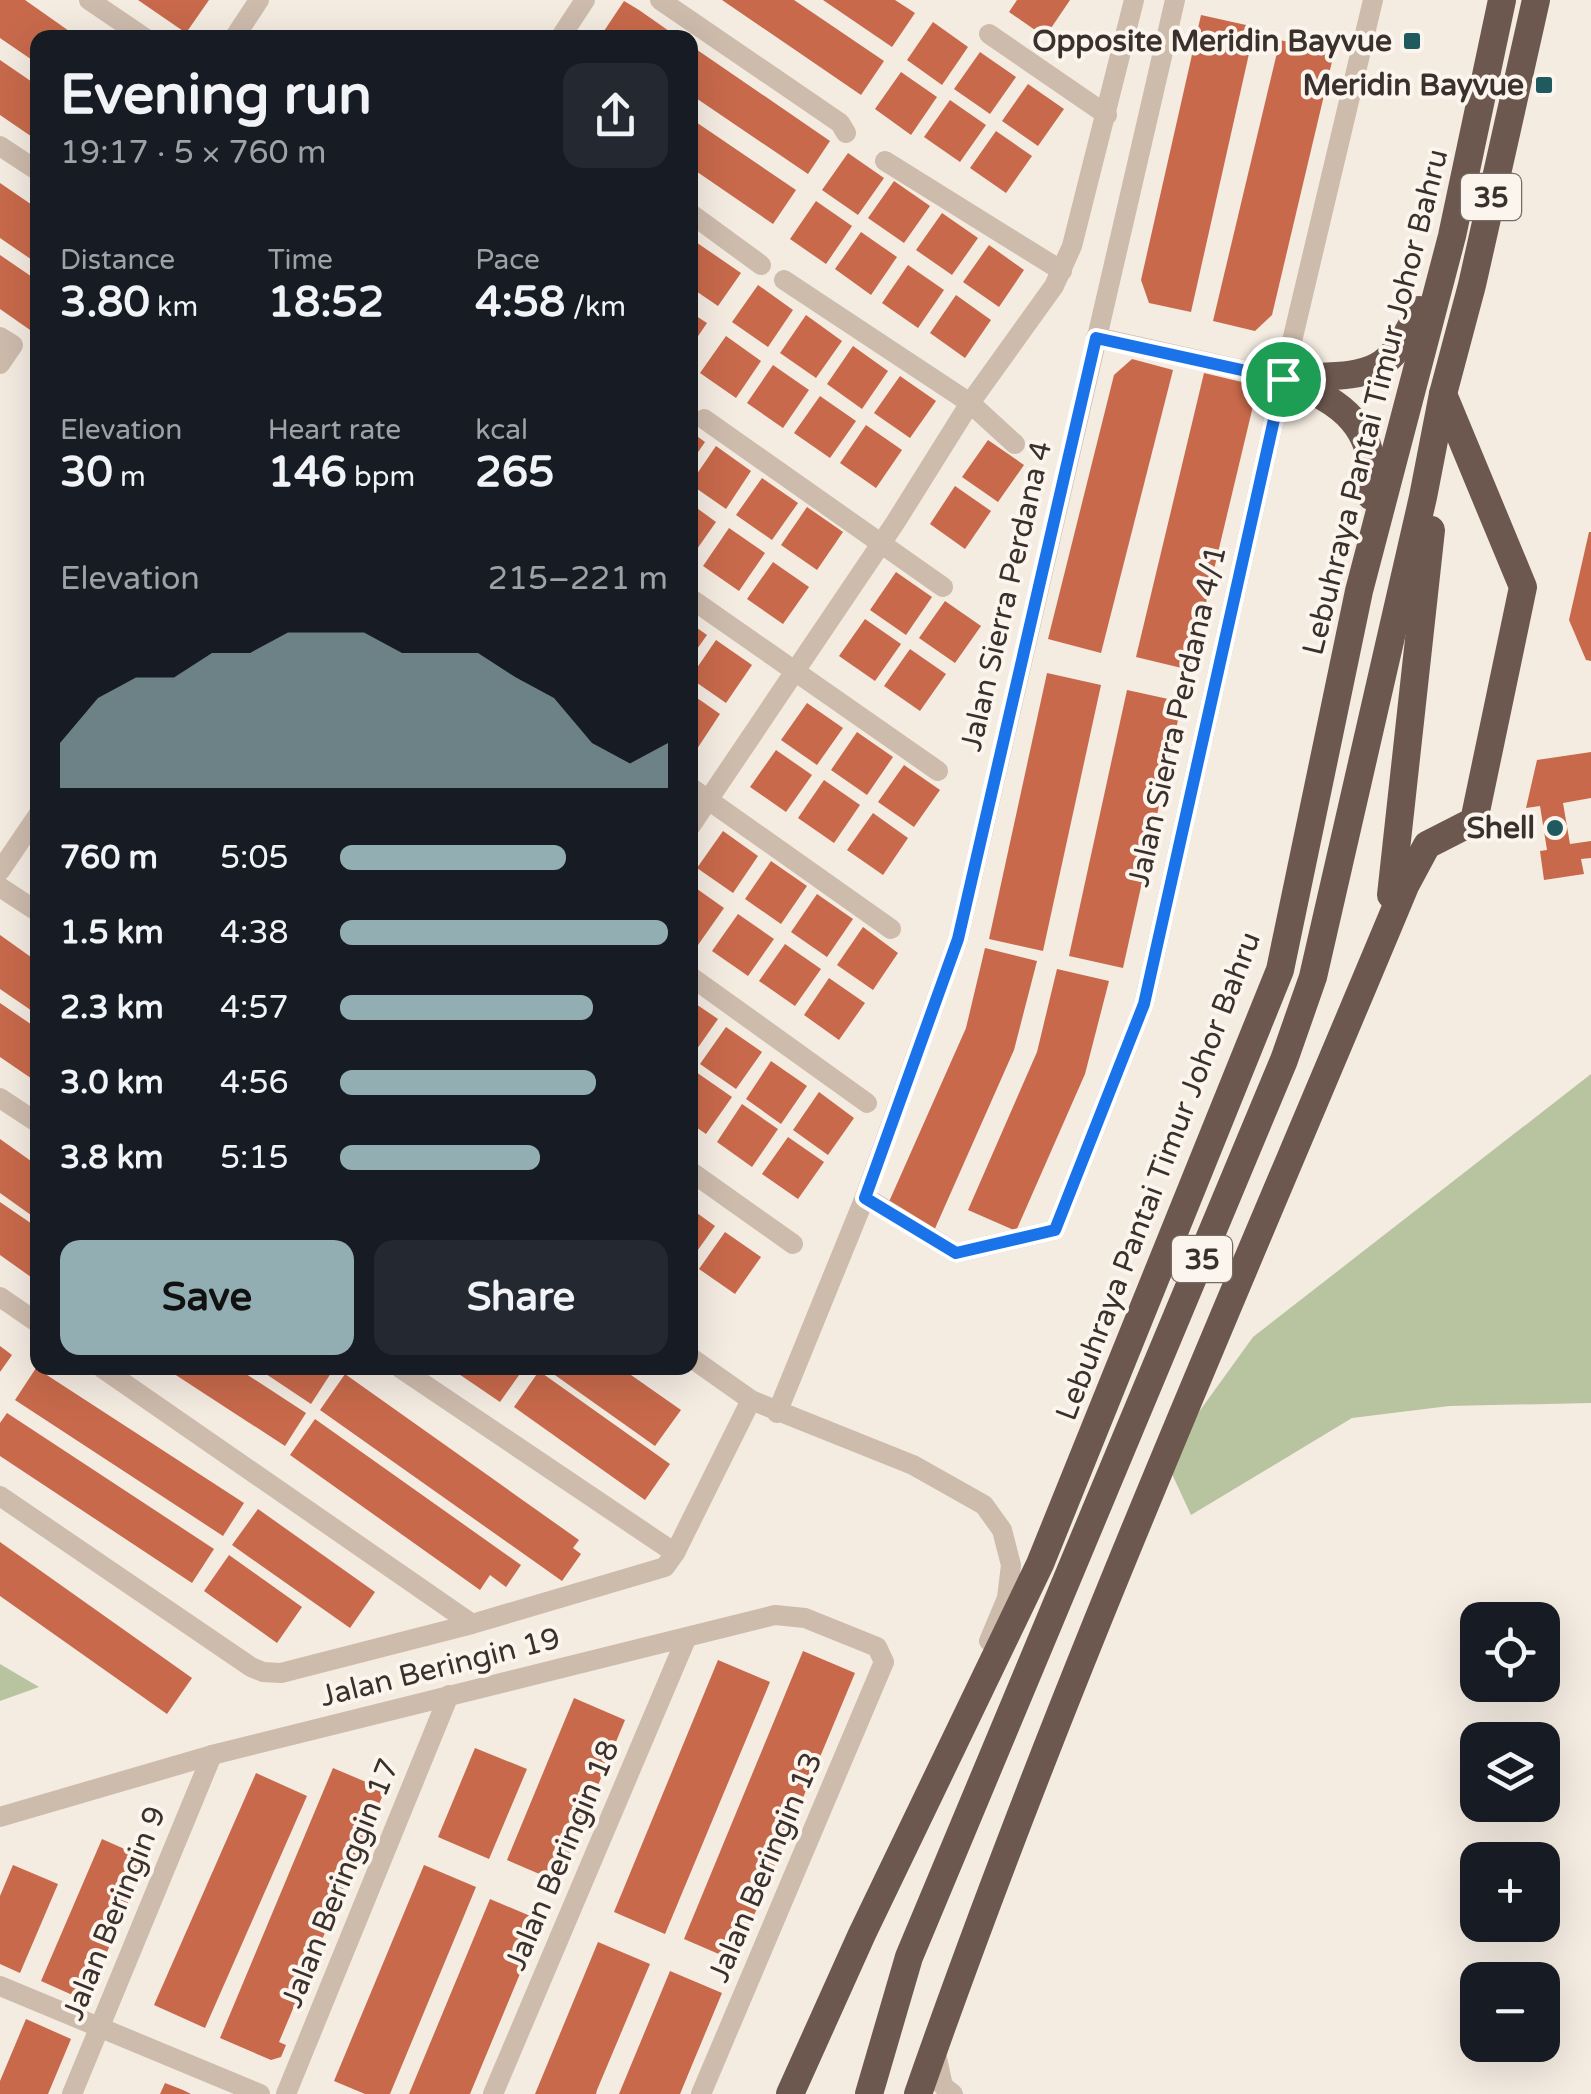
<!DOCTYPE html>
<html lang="en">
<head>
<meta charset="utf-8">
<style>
  :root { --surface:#171b24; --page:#242831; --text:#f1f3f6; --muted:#9ea1a6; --accent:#92aeb2 }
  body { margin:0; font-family:"Varela Round",sans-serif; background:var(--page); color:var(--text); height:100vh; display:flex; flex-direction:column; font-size:38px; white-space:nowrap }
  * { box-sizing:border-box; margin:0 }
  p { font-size:32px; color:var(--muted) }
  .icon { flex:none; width:55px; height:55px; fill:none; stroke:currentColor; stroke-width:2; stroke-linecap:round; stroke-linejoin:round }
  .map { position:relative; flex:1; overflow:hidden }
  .drawer { position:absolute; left:30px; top:30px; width:668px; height:1345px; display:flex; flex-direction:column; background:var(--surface); border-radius:20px; box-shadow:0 10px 40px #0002 }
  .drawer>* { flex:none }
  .tools { position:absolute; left:1460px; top:1602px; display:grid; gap:20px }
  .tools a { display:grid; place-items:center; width:100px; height:100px; border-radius:20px; background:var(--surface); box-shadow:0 10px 40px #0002; font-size:50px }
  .pin { position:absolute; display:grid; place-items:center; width:85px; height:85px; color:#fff; margin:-42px; border:5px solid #fff; border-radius:50%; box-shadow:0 2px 10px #0007 }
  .round { display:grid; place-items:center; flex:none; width:105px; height:105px; border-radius:20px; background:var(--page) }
  .head { display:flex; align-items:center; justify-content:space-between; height:170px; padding:0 30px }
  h1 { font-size:55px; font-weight:700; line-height:75px }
  .figures { display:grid; grid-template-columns:repeat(3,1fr); gap:15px; height:170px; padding:10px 30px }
  .figures div { display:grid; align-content:center }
  .figures b { font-size:42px; font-weight:700 }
  .figures small { font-size:28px; font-weight:400 }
  .figures p { font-size:28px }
  .chart { height:280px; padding:20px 30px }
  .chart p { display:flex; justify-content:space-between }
  .chart svg { width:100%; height:180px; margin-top:10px; fill:var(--accent); opacity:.7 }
  .primary-button { display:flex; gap:20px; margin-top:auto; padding:20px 30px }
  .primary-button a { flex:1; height:115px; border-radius:20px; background:var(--accent); color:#111; font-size:40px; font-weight:700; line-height:115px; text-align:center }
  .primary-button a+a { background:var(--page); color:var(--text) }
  ul { padding:0 30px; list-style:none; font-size:32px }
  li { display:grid; grid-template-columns:160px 120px 1fr; align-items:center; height:75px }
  li i { height:25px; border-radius:12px; background:var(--accent) }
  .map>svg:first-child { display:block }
</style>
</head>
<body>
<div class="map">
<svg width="1591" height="2094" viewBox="0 0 1591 2094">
  <rect width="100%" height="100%" fill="#f4ebe1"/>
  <g fill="#b8c4a0">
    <polygon points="1591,1074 1591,1403 1449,1406 1352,1418 1191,1515 1165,1459 1253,1337"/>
    <polygon points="0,1664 39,1687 0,1701"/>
  </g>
  <g fill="#c8694b">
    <polygon points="0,0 25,0 79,38 38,38 38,64 0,38"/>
    <polygon points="138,0 209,0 186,33"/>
    <polygon points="722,0 794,0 884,61 861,95"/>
    <polygon points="823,0 895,0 915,13 892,47"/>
    <polygon points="1017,0 1070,0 1045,37 1009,12"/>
    <polygon points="624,1 639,10 679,38 607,38 602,34"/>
    <polygon points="1201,15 1255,27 1191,312 1149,303 1141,280"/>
    <polygon points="933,22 968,47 942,85 907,60"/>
    <polygon points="1280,40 1334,53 1272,315 1255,331 1213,321"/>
    <polygon points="690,45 830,141 808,174 690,94"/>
    <polygon points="980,52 1016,77 990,114 954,89"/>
    <polygon points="0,60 38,86 38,141 0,115"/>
    <polygon points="901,72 937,97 911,135 875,109"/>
    <polygon points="1028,84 1064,109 1038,146 1002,121"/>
    <polygon points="950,100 986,125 960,162 924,137"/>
    <polygon points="690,118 796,190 773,224 690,167"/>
    <polygon points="996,131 1032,156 1006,193 970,168"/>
    <polygon points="848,153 884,178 858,215 822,190"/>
    <polygon points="894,181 930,206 904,243 868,218"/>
    <polygon points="0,183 38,209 38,264 0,238"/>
    <polygon points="816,201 852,226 826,264 790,239"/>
    <polygon points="942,213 978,238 952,275 916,250"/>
    <polygon points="861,232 897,257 871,295 835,269"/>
    <polygon points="690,238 741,273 718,306 690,287"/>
    <polygon points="989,245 1024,270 999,307 963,282"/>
    <polygon points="0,255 38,281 38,326 33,332 0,309"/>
    <polygon points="908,265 944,290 918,328 882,303"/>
    <polygon points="758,285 793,310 768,347 732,322"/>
    <polygon points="956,295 991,320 965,358 930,333"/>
    <polygon points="690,312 707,323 690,348"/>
    <polygon points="806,315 842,341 816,378 780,353"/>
    <polygon points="726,336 761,361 736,398 700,373"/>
    <polygon points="853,346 888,371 862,409 827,384"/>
    <polygon points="1132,359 1173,370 1101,653 1048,639 1114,375"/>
    <polygon points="773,365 809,390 783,428 747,403"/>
    <polygon points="1204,373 1246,383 1253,406 1190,670 1136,657"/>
    <polygon points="900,376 936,401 910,438 874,413"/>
    <polygon points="820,396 856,421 830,458 794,433"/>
    <polygon points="866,425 902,450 876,488 840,463"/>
    <polygon points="690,431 705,442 690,464"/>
    <polygon points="988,440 1024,465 998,502 962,477"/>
    <polygon points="716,446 751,471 726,509 690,484"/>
    <polygon points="762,478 798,503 772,540 736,515"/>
    <polygon points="955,486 991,511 965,549 930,524"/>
    <polygon points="690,503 716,522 690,559"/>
    <polygon points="807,507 843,532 817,570 781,545"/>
    <polygon points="729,528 765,553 739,591 703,566"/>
    <polygon points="1589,532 1591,532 1591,661 1586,660 1569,620"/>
    <polygon points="773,562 809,587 783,624 747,599"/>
    <polygon points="896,572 932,597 906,635 870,610"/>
    <polygon points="945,601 981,626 955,663 919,638"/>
    <polygon points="865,619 901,644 875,681 839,656"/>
    <polygon points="690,623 707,635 690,659"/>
    <polygon points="716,640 752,665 726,703 690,678"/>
    <polygon points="910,649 946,674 920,711 884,686"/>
    <polygon points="1047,673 1101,685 1043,951 989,939"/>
    <polygon points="1127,690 1182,702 1123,968 1069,956"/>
    <polygon points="690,693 720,714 695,752 690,749"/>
    <polygon points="807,703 843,728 817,765 781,740"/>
    <polygon points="857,732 893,757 867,795 831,770"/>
    <polygon points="776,750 812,775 786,812 750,787"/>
    <polygon points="1591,752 1591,798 1563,803 1570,844 1591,841 1591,858 1581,859 1584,874 1544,880 1540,851 1547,850 1540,806 1526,808 1537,760"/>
    <polygon points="904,765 940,790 914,827 878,802"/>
    <polygon points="824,780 860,805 834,843 798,818"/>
    <polygon points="873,813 908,838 883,875 847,850"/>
    <polygon points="723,831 758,856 733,893 697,868"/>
    <polygon points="771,861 807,886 781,924 745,899"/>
    <polygon points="690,884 724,908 698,945 690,940"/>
    <polygon points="817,894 853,919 827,957 791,932"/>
    <polygon points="738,914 774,939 748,976 712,951"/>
    <polygon points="863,927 898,953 873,990 837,965"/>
    <polygon points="0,935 38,962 38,1015 0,989"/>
    <polygon points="785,944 821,969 795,1006 759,981"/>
    <polygon points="985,948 1037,961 1014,1050 933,1233 888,1204 966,1028"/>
    <polygon points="1057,969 1109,981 1085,1074 1016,1231 968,1210 1037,1052"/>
    <polygon points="829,978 865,1003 839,1040 804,1015"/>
    <polygon points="690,1000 718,1019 690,1059"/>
    <polygon points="0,1003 38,1029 38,1083 0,1057"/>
    <polygon points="726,1027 762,1052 736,1089 700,1064"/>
    <polygon points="771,1061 807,1086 781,1124 746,1099"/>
    <polygon points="696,1072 732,1097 706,1134 690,1123 690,1081"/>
    <polygon points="819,1092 854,1118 828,1155 793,1130"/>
    <polygon points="742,1104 778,1129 752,1167 717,1142"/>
    <polygon points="788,1137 824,1162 798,1199 762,1174"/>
    <polygon points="0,1139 38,1166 38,1220 0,1193"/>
    <polygon points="0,1202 38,1228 38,1282 0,1255"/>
    <polygon points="690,1208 715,1226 690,1261"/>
    <polygon points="725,1232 761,1257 735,1294 699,1269"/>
    <polygon points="0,1346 12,1355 0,1372"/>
    <polygon points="36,1368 244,1503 223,1536 15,1400"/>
    <polygon points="165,1368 237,1368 306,1413 285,1446"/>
    <polygon points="257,1368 329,1368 333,1370 311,1404"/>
    <polygon points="450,1368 524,1368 500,1402"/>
    <polygon points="545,1368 621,1368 681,1410 655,1446"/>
    <polygon points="539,1371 670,1464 645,1500 514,1407"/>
    <polygon points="345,1374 579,1540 573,1548 581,1554 562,1581 320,1410"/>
    <polygon points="7,1413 214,1549 192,1583 0,1456 0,1423"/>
    <polygon points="315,1419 521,1565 506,1587 490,1575 480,1590 290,1455"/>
    <polygon points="258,1509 375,1592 350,1628 232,1545"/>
    <polygon points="0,1542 192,1678 167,1714 0,1596"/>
    <polygon points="229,1555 302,1607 277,1643 204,1591"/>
    <polygon points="803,1651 855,1673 735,1961 684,1939"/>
    <polygon points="718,1660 770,1682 665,1934 614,1912"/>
    <polygon points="574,1698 625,1720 558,1882 507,1860"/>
    <polygon points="475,1748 527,1769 489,1859 438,1837"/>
    <polygon points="333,1768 385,1790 279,2042 286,2045 281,2057 271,2060 220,2038"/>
    <polygon points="256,1773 307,1796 205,2028 154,2005"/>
    <polygon points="102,1839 147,1859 86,2001 41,1981"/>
    <polygon points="13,1865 58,1884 20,1973 0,1964 0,1896"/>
    <polygon points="424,1865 476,1887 390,2094 365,2094 334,2081"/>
    <polygon points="490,1899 542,1921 482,2065 470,2094 409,2094"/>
    <polygon points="598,1942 650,1964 597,2090 596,2094 535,2094"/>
    <polygon points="670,1971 722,1993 692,2065 680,2094 619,2094"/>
    <polygon points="26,2019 71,2039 48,2094 0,2094 0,2081"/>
    <polygon points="165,2083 183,2090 191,2094 160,2094"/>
  </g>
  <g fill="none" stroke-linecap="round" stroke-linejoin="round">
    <g stroke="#cdbbac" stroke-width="20">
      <polyline points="89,0 145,38"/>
      <polyline points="660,0 840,123 846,133"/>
      <polyline points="989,34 1107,115"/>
      <polyline points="234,38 259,0"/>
      <polyline points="560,38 585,0"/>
      <polyline points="0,146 38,171"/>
      <polyline points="885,161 1062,271"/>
      <polyline points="690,213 761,265"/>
      <polyline points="784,280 970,403 1015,444"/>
      <polyline points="0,337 13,345 0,364"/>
      <polyline points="1096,337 1283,379"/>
      <polyline points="704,419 943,587"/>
      <polyline points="690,598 938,771"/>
      <polyline points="690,787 891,929"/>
      <polyline points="690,827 895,523 970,403 1054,286 1072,246 1134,0"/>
      <polyline points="0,871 38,815"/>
      <polyline points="0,887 38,912"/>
      <polyline points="690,976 867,1103"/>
      <polyline points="0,1098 38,1123"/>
      <polyline points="690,1171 793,1244"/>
      <polyline points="865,1197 956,1253 1055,1230 1144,1004 1283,379 1373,0"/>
      <polyline points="0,1297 38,1323"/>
      <polyline points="690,1357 751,1400 913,1465 984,1505 1002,1530 1011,1565 1007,1598 989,1641"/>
      <polyline points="102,1368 472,1624"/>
      <polyline points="400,1368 675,1553"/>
      <polyline points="777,1413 865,1197 958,939 1175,0"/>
      <polyline points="0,1496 251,1667 263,1672 281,1673 472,1624 665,1567 675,1553 751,1400"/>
      <polyline points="0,1817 212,1755 775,1615 805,1618 877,1647 884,1662 701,2094"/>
      <polyline points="0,1986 260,2094"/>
      <polyline points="935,2049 943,2086 953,2094"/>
      <polyline points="72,2094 212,1755"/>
      <polyline points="286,2094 449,1695"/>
      <polyline points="493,2094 686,1639"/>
    </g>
    <g stroke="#6c584f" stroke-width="28">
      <path d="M 1295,378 C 1366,374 1387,381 1419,310"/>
      <path d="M 1283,379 C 1341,399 1380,428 1371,496"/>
      <polyline points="1391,895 1431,530"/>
      <polyline points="790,2094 862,1934 1040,1564 1280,970 1359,591 1452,236 1502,0"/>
      <polyline points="869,2094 909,1957 1284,1060 1313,977 1423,497 1443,394 1472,285 1536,0"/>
      <path d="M 918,2094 C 1061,1684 1238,1287 1405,886 L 1427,845 L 1474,821 L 1523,587 L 1443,394"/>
    </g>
  </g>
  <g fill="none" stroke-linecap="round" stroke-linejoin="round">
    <g stroke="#fff" stroke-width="20">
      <polygon id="route" points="1096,338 1283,379 1144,1004 1055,1230 956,1253 865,1198 958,939"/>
    </g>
    <use href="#route" stroke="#1a73e8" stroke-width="12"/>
  </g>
  <g fill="#1f5a5e" stroke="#fbf5ee" stroke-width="4">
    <rect x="1402" y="31" width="20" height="20" rx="5"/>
    <rect x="1534" y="75" width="20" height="20" rx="5"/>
    <circle cx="1555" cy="828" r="10"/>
  </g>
  <g text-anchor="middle" stroke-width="8" stroke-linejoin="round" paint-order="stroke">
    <g fill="#fbf5ee" stroke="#756b66" stroke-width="2.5">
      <rect x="1461" y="174" width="60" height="46" rx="8"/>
      <rect x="1172" y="1236" width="60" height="46" rx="8"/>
    </g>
    <g font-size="28" font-weight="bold" fill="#3b302b">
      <text x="1491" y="207">35</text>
      <text x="1202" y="1269">35</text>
    </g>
    <g font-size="30" font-weight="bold" fill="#3b302b" stroke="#fbf5ee" text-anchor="end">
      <text x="1392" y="51">Opposite Meridin Bayvue</text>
      <text x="1524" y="95">Meridin Bayvue</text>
      <text x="1535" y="838">Shell</text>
    </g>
    <g font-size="30" fill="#3b302b" stroke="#fbf5ee">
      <text transform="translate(1375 402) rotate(-76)" y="10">Lebuhraya Pantai Timur Johor Bahru</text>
      <text transform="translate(1006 596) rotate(-77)" y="10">Jalan Sierra Perdana 4</text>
      <text transform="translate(1177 716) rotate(-77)" y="10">Jalan Sierra Perdana 4/1</text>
      <text transform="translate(1158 1176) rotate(-69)" y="10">Lebuhraya Pantai Timur Johor Bahru</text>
      <text transform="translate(440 1667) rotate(-14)" y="10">Jalan Beringin 19</text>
      <text transform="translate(562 1855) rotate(-67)" y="10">Jalan Beringin 18</text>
      <text transform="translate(765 1867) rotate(-67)" y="10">Jalan Beringin 13</text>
      <text transform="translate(340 1883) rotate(-68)" y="10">Jalan Beringgin 17</text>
      <text transform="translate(114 1913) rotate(-68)" y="10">Jalan Beringin 9</text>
    </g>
  </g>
</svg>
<div class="tools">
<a><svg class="icon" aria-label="locate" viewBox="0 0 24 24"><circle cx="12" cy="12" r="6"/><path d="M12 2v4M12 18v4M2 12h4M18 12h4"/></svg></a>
<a><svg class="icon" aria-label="layers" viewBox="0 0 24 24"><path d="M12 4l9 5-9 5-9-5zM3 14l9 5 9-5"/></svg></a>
<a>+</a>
<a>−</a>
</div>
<div class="pin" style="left:1283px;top:379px;background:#1e9e55"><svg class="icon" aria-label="arrive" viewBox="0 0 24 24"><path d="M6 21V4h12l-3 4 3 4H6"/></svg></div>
<section class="drawer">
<div class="head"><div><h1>Evening run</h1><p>19:17 · 5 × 760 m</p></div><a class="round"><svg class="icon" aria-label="share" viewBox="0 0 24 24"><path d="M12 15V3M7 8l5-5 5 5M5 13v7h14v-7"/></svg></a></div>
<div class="figures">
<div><p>Distance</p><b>3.80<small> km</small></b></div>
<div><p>Time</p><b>18:52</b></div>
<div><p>Pace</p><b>4:58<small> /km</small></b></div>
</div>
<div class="figures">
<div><p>Elevation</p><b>30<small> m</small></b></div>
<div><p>Heart rate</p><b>146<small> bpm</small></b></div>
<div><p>kcal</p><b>265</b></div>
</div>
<div class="chart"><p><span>Elevation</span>215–221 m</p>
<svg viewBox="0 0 160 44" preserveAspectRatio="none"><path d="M0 44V33L10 22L20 17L30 17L40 11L50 11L60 6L70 6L80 6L90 11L100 11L110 11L120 17L130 22L140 33L150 38L160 33V44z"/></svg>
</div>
<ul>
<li><b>760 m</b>5:05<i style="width:69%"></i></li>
<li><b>1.5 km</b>4:38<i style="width:100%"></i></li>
<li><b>2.3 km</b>4:57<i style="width:77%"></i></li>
<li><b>3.0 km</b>4:56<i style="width:78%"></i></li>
<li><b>3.8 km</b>5:15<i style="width:61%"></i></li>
</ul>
<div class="primary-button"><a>Save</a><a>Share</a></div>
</section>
</div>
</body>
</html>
